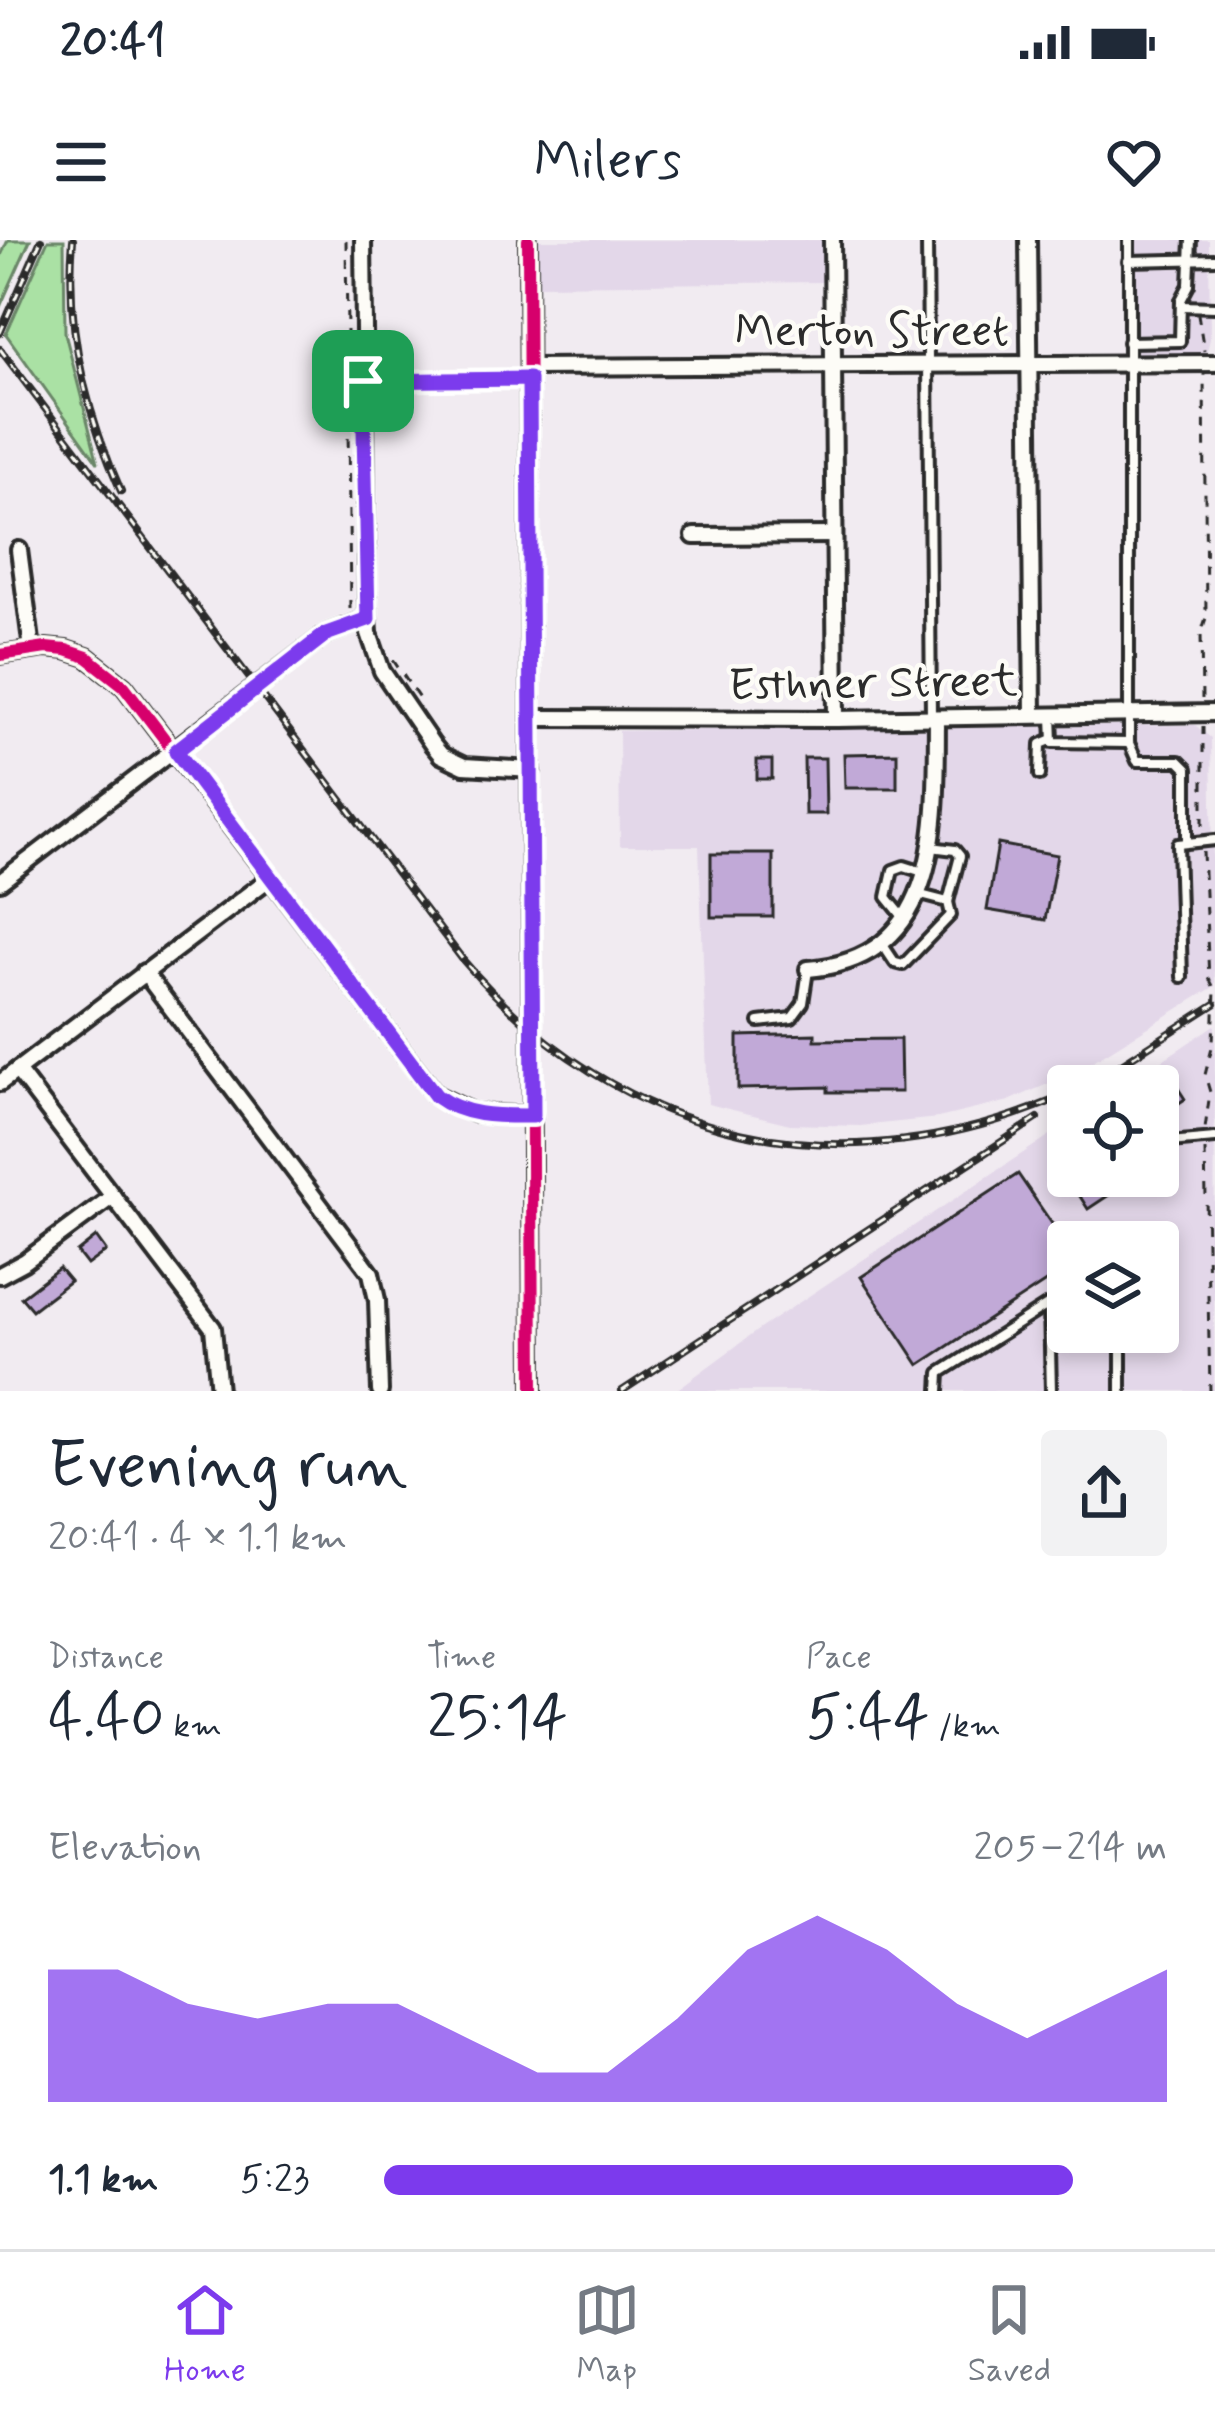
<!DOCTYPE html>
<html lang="en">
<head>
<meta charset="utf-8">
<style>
  :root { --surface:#fff; --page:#f2f2f3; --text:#1f2937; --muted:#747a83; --line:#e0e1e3; --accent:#7c3aed }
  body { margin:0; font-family:Mynerve,sans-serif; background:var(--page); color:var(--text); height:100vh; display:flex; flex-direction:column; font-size:45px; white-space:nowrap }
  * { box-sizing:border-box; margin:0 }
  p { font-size:39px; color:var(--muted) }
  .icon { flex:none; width:66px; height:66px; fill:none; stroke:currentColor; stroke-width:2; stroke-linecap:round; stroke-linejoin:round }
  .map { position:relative; height:1151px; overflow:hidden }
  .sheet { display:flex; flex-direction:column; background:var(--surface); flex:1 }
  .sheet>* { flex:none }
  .controls { position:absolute; left:1047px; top:825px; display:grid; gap:24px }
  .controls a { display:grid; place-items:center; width:132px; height:132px; border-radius:12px; background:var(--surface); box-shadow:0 6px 18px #0003; font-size:60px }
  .pin { position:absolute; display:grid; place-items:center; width:102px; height:102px; color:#fff; margin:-51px; border-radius:24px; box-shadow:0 6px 18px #0006 }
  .round { display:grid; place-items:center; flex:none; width:126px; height:126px; border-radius:12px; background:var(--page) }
  .summary { display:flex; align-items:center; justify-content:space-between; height:204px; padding:0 48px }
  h1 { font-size:66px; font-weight:600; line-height:90px }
  .metrics { display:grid; grid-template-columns:repeat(3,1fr); gap:18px; height:204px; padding:12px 48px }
  .metrics div { display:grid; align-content:center }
  .metrics b { font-size:60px; font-weight:600 }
  .metrics small { font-size:33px; font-weight:400 }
  .metrics p { font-size:33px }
  .chart { height:336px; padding:24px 48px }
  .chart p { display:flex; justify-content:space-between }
  .chart svg { width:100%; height:216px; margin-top:12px; fill:var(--accent); opacity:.7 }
  ul { padding:0 48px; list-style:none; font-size:39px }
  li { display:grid; grid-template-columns:192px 144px 1fr; align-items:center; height:90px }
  li i { height:30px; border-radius:15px; background:var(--accent) }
  .status { display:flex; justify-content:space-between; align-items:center; height:84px; padding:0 60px; background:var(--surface); direction:ltr }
  .status svg { height:33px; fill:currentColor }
  header { display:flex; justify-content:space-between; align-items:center; height:156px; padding:0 48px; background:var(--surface); font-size:54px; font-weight:600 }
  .dock { display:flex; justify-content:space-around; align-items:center; height:168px; border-top:3px solid var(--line); background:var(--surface); font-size:33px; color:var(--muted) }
  .dock a { display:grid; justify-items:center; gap:6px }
  .dock .selected { color:var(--accent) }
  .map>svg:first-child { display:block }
</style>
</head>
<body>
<div class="status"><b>20:41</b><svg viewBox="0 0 49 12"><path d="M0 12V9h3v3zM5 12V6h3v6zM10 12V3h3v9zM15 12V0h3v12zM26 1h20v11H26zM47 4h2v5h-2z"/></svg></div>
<header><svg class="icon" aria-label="menu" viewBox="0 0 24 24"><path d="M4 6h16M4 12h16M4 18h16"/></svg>Milers<svg class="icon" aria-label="heart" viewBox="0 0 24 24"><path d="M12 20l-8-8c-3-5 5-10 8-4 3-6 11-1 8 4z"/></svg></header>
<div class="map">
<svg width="1215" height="1151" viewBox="0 0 1215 1151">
  <rect width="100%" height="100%" fill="#f1ebf1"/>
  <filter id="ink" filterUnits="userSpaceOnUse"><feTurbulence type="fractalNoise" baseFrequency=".00833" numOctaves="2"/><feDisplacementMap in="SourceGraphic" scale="24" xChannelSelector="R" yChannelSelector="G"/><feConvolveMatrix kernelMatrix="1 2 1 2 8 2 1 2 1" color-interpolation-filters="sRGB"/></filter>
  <g filter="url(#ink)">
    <g fill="#e3d7e9" fill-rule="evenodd">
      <polygon points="536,0 823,0 824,42 537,45"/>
      <polygon points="1122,0 1209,0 1210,99 1207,111 1195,116 1124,116"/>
      <polygon points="1195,485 1211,498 1215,746 1077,831 1009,861 938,878 860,886 790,884 708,864 699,606 620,606 619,491"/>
      <path d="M 1215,785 L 1214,1151 L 675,1151 L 758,1090 L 1068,883 L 1068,936 L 1158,936 L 1158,846 L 1124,846 ZM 1068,1002 L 1158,1002 L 1158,1092 L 1068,1092 Z"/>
    </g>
    <g fill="#aae1a4" stroke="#6a8668" stroke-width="3">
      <polygon points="8,0 30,0 0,67 0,18"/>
      <polygon points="48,0 64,0 65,93 98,223 6,94"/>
    </g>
    <g fill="#c1a9d7" stroke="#2b2b2b" stroke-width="3">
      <polygon points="897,513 897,548 845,548 844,514"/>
      <polygon points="804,518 825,518 826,574 805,574"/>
      <rect x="757" y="520" width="15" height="19"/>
      <polygon points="998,604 1057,615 1045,680 987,670"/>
      <rect x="711" y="614" width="62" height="63"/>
      <polygon points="815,794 815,800 900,799 901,852 828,852 828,847 738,849 738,796"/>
      <polygon points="1165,828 1185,859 1158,877 1158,846 1137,846"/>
      <polygon points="1018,934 1061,997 1061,1032 919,1125 861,1037"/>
      <polygon points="1067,936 1105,936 1115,951 1088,969"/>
      <polygon points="96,997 106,1011 87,1025 77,1012"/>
      <polygon points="59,1028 70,1041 32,1070 21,1057"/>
    </g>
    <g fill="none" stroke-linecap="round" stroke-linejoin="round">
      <g stroke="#2b2b2b" stroke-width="16">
        <g id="service">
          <polyline points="927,0 931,477"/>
          <polyline points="1128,21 1215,19"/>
          <polyline points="1181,66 1215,67"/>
          <polyline points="1128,102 1180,101 1181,60 1189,45 1191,0"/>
          <polyline points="363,141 528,139"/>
          <polyline points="1052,476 1053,502 1129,503 1129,0"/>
          <polyline points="1129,503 1137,521 1179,521 1187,529 1187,600"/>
          <polyline points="1040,535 1041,504 1053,499"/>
          <polyline points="931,607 955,610 960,616 948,662"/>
          <polyline points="904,678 887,657 893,630 904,626 923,632"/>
          <polyline points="881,702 895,723 903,725 951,675 948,662 917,654"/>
          <polyline points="1182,737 1178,604 1215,600"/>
          <polyline points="759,782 792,778 803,763 808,730"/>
          <polyline points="1158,903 1215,898"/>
          <polyline points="1049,1066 1051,1151"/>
          <polyline points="1121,1092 1121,1151"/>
          <polyline points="939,1151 940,1133 1049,1064"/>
        </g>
      </g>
      <g stroke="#2b2b2b" stroke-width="22">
        <g id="minor">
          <polyline points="363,0 367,357 369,393 382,431 432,504 441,515 464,526 532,530"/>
          <polyline points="528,0 533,1151"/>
          <polyline points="832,0 836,479"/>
          <polyline points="1028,0 1033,475"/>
          <polyline points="529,127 1215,123"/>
          <polyline points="694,296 833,295"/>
          <polyline points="19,310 32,409"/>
          <polyline points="0,415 46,408 66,410 87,417 124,446 436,855 474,873 533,876"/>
          <polyline points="532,478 836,479 1215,473"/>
          <polyline points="0,642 326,394 367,379"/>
          <path d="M 808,729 C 945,719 936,578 937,478"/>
          <polyline points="144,732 371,1033 377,1060 380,1151"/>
          <polyline points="17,830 213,1088 219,1151"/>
          <polyline points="0,843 270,638"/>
          <polyline points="0,1035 24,1022 113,956"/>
        </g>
      </g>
      <g stroke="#2b2b2b" stroke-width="3" stroke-dasharray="9 9" stroke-linecap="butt">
        <polyline points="346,0 350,370"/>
        <polyline points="1198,74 1204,111"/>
        <polyline points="393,420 420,460"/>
        <polyline points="1202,459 1201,393 1206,378 1204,133"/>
        <polyline points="1203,486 1203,591"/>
        <polyline points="1203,612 1209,738 1215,750 1213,803 1205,835 1210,852 1205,889"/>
        <polyline points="1205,910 1210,1151"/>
      </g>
      <use href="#service" stroke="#fdfcf7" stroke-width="8"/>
      <use href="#minor" stroke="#fdfcf7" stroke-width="14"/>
      <g stroke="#2b2b2b" stroke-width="8">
        <g id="rail">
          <path d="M 73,0 C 65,88 85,171 121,251"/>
          <polyline points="0,93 41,0"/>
          <path d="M 0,109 L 463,720 C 622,906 846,952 1068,854"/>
          <polyline points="1087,846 1215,764"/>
          <polyline points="622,1151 1038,878"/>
        </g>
      </g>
      <use href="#rail" stroke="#fdfcf7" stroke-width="3" stroke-dasharray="9" stroke-linecap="butt"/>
      <g stroke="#fdfcf7" stroke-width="20">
        <g id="cycleway">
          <polyline points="528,0 533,1151"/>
          <polyline points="0,415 46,408 66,410 87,417 124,446 436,855 474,873 533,876"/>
        </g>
      </g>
      <use href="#cycleway" stroke="#d6006c" stroke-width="12"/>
    </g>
  </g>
  <g fill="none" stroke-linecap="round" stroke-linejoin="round" filter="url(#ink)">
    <g stroke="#fff" stroke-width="24">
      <path id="route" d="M 529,139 L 533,876 C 499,876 464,877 436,856 L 176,511 L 326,394 L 368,379 L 363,141 Z"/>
    </g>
    <use href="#route" stroke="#7c3aed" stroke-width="15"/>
  </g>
  <g text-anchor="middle" stroke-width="9" stroke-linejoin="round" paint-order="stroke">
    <g font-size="45" fill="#2b2b2b" stroke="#fdfcf7">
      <text x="872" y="105">Merton Street</text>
      <text transform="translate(873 441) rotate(-1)" y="16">Esthner Street</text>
    </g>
  </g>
</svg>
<div class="controls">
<a><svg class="icon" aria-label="locate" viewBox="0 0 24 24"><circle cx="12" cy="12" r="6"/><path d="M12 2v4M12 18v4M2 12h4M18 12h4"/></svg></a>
<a><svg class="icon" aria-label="layers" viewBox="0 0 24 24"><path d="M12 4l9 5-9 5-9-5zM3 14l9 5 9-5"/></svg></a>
</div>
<div class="pin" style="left:363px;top:141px;background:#1e9e55"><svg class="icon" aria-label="arrive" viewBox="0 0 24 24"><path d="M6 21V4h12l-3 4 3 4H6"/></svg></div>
</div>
<section class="sheet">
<div class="summary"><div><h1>Evening run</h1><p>20:41 · 4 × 1.1 km</p></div><a class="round"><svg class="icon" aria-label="share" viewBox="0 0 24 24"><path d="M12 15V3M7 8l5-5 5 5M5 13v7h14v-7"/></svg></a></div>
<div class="metrics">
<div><p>Distance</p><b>4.40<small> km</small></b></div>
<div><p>Time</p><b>25:14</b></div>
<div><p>Pace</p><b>5:44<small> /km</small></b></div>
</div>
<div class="chart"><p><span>Elevation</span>205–214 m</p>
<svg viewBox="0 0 160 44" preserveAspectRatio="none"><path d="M0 44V17L10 17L20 24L30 27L40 24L50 24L60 31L70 38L80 38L90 27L100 13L110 6L120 13L130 24L140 31L150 24L160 17V44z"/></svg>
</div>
<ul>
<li><b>1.1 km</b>5:23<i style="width:88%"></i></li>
</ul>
</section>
<nav class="dock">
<a class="selected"><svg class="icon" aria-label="home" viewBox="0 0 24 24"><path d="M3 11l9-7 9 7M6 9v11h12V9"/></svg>Home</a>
<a><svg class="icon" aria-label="map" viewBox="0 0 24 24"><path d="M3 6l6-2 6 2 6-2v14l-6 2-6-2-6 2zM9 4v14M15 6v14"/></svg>Map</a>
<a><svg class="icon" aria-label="saved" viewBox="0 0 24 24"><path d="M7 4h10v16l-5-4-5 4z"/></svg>Saved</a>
</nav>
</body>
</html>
